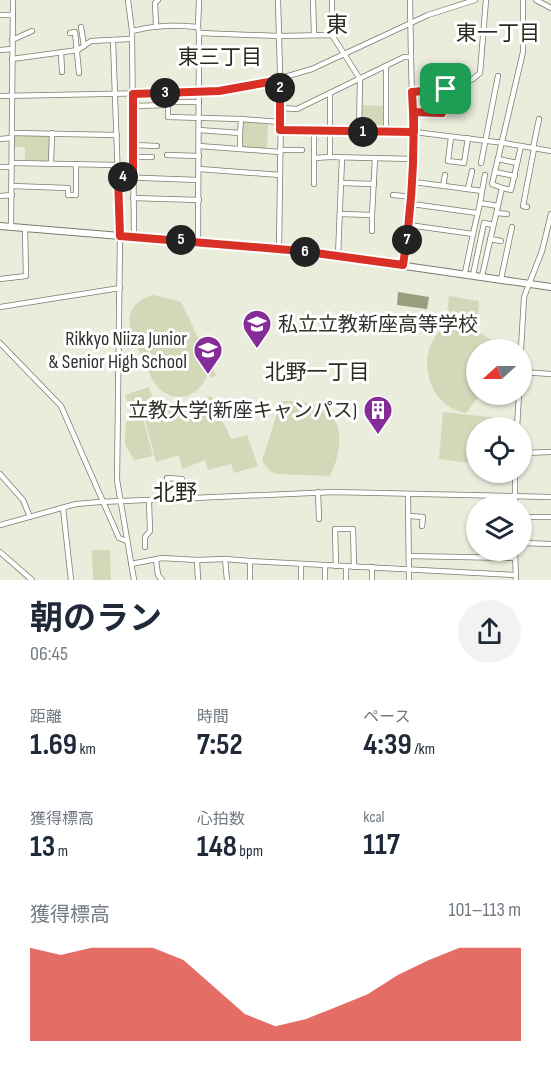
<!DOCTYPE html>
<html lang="ja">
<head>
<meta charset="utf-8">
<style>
  :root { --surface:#fff; --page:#f2f2f3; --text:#1f2937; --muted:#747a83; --accent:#d93025 }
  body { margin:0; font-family:"Sofia Sans Condensed","Noto Sans JP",sans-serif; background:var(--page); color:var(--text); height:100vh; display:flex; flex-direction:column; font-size:22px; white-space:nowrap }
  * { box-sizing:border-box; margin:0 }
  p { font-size:20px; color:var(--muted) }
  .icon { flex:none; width:33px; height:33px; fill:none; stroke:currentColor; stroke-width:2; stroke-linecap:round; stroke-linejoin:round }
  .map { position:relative; height:580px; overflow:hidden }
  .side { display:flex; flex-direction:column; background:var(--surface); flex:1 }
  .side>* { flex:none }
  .needle { width:39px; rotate:249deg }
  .buttons { position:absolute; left:466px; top:339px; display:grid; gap:12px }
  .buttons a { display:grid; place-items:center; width:66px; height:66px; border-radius:50%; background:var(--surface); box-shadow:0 2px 4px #0004; font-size:30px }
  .pin { position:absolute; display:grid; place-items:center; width:51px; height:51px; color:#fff; margin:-26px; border-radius:12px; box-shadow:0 3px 9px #0006 }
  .km { position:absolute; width:30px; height:30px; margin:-15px; border-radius:50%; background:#222; color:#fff; font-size:16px; line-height:30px; text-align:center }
  .round { display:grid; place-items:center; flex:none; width:63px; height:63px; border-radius:32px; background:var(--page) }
  .headline { display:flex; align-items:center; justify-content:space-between; height:102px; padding:0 30px }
  h1 { font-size:33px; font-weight:700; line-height:45px }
  .stats { display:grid; grid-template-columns:repeat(3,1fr); gap:9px; height:102px; padding:6px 30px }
  .stats div { display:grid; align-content:center }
  .stats b { font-size:30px; font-weight:700 }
  .stats small { font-size:16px; font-weight:400 }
  .stats p { font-size:16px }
  .chart { height:168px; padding:12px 30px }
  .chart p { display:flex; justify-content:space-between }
  .chart svg { width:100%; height:108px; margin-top:6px; fill:var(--accent); opacity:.7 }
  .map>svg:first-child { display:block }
</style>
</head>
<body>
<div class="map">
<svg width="551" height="580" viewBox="0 0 551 580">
  <rect width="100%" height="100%" fill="#eaecdc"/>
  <g fill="#d3d8b9">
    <polygon points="359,105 386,106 386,133 359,131"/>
    <polygon points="242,121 268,123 267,149 242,147"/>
    <polygon points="15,135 51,135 49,161 25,160 25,147 13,147"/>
    <path d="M 154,295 L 181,302 L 216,375 L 211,378 L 208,373 C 202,394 179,405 161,390 C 153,384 149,372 145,363 C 133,339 114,305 154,295 Z"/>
    <polygon points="449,296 479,301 478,318 447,313"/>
    <path d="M 460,321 L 507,349 L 477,350 L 477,394 L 480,395 L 466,413 C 417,404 414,329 460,321 Z"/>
    <polygon points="149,387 156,407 132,416 125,395"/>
    <polygon points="211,396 231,439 247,435 258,466 234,473 231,464 208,470 205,460 182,469 179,455 156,462 144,416"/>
    <path d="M 281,401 C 293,401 311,401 323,408 C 347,421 340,457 330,476 L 277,474 L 270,471 L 262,461 Z"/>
    <polygon points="443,412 514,420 513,427 477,428 477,464 439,459"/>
    <polygon points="143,418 153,456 134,460 125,444 126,422"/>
    <polygon points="92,550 110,550 111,580 93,580"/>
  </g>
  <polygon fill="#989e7d" points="398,292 429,297 427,309 397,305"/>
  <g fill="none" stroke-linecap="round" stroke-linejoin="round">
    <g stroke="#7a7d6e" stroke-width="6">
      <g id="minor">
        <polyline points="128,0 132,31"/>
        <polyline points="278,0 281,108 279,249"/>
        <polyline points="313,0 314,35"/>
        <polyline points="536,0 551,8"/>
        <polyline points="0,15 13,15"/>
        <polyline points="156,25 155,3 158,0"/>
        <polyline points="81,27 84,46"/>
        <polyline points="198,27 199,0"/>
        <polyline points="70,33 75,32 79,73"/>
        <polyline points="199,33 279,36 332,35 360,79 359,131"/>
        <polyline points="332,35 332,0"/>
        <polyline points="12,40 32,31"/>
        <polyline points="113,40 120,236 117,480 134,580"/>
        <polyline points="0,50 12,49"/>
        <polyline points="61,52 62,72"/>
        <polyline points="12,59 78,50 91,41 130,39"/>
        <polyline points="386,66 386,133"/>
        <polyline points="413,92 446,89"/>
        <polyline points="330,93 330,157 413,159"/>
        <polyline points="0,96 204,92 250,87 312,69 428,15 475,0"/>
        <polyline points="199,102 168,102 168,117 241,119"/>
        <polyline points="134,106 168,105"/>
        <polyline points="281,108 297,109 404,57 411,57 410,0"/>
        <polyline points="414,112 442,113 446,89 473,79 480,73 486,0"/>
        <polyline points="199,130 240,133 240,149"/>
        <polyline points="280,130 414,132 504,143 551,151"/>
        <polyline points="12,133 117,135"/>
        <polyline points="240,133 241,119 280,122"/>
        <polyline points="451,137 448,161 464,163 468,138"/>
        <polyline points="0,139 12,138"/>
        <polyline points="133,145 157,146"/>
        <polyline points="199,146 280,152"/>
        <polyline points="533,148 539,119"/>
        <polyline points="280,150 302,150"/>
        <polyline points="167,155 199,156"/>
        <polyline points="133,157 152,157"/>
        <polyline points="314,158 330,157"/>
        <polyline points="498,159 517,163"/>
        <polyline points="12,163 118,165"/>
        <polyline points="51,163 52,133"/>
        <polyline points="481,163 498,76"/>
        <polyline points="0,167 11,167"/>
        <polyline points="199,169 280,175"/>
        <polyline points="495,172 515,176"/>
        <polyline points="118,177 198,180"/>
        <polyline points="414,182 482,191 480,203 498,206"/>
        <polyline points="341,183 374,184"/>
        <polyline points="314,184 314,131"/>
        <polyline points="12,186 68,188 68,195 76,195 76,164"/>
        <polyline points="443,186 445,175"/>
        <polyline points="502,188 492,184 523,52 523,0"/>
        <polyline points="468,189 472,171"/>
        <polyline points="482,191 485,175"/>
        <polyline points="393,195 412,197"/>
        <polyline points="0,196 12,195"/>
        <polyline points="133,198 199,200"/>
        <polyline points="412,204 477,213"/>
        <polyline points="527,207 523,206 534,149"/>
        <polyline points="497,213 507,214"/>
        <polyline points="340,214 372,215 375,158"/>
        <polyline points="409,225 473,234 480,203"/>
        <polyline points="11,227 13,0"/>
        <polyline points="372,231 372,215"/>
        <path d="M 134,237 L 132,31 C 155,25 174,25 198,27 L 199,33 L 198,241"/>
        <polyline points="490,239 501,241"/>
        <polyline points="338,256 342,158"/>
        <polyline points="403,265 414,182 411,57"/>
        <polyline points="465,273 473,234"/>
        <polyline points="473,275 484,223 493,225"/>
        <polyline points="482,276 502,188 511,190 521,146"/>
        <polyline points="0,279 26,276 25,228"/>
        <polyline points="501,279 512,227"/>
        <polyline points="0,307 120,288"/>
        <polyline points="0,343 61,406 119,538 127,541"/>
        <polyline points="521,350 524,297 542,251 551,214"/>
        <polyline points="522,372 551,374"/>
        <polyline points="517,428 519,394"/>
        <polyline points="522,453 551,452"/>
        <polyline points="0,474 23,500 30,517"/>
        <polyline points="318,492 319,519"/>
        <polyline points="408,495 409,580"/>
        <polyline points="168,501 167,478 182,479 184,500"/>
        <polyline points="515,506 515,472"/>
        <polyline points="63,508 71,580"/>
        <polyline points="409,516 423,517 422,526"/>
        <polyline points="522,517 551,517"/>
        <polyline points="0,525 76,504 100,502 334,492 551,497"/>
        <polyline points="522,543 551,544"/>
        <polyline points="145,547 145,537 150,531 149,502"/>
        <polyline points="515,550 516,580"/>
        <polyline points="0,552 32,580"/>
        <polyline points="409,556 515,558"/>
        <polyline points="156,560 158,575 162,580"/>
        <polyline points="131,564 162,558 197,560"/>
        <polyline points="301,564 301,580"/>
        <polyline points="325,565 325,580"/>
        <polyline points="336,566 335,529 353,529 354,567"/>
        <polyline points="346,567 346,580"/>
        <polyline points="198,580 197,560 225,559"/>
        <polyline points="227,580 225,559 250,561"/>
        <polyline points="250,580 250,561 515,575"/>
        <polyline points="372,580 372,567"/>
      </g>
    </g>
    <g stroke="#7a7d6e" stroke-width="8">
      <polyline id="major" points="0,226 301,251 551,287"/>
    </g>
    <use href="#minor" stroke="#fff" stroke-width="4.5"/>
    <use href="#major" stroke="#fff" stroke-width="6"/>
  </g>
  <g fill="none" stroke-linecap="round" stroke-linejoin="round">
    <g stroke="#fff" stroke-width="12">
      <path id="route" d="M 446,89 L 442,113 L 414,112 L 414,132 L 280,130 L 280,80 L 219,91 L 133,94 L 133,176 L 118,177 L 120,236 L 301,251 L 403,265 C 412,207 416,150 412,92 L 446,89"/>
    </g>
    <use href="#route" stroke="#d93025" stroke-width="8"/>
  </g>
  <defs>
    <g id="school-pin" transform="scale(1.5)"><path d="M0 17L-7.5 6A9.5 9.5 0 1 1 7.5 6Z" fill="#852c99" stroke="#fff"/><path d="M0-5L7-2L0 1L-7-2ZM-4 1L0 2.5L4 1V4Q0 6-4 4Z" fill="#fff"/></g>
    <g id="building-pin" transform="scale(1.5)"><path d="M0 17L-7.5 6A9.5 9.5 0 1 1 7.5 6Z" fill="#852c99" stroke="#fff"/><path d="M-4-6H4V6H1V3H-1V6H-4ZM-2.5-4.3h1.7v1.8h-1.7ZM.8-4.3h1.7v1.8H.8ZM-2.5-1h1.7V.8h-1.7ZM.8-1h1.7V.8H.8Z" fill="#fff"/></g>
  </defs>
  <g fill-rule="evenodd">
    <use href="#school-pin" x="257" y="324"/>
    <use href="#school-pin" x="208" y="350"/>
    <use href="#building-pin" x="378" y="410"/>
  </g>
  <g text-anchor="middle" stroke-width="6" stroke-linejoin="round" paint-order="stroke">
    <g font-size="20" fill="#30312b" stroke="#fff" text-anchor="end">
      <text x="278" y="331" text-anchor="start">私立立教新座高等学校</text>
      <text x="187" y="345">Rikkyo Niiza Junior<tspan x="187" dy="23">&amp; Senior High School</tspan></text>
      <text x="357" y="417">立教大学(新座キャンパス)</text>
    </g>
    <g font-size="21" fill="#292b1f" stroke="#fff">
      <text x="498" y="40">東一丁目</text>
      <text x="220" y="64">東三丁目</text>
      <text x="317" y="379">北野一丁目</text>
    </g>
    <g font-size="22" fill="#292b1f" stroke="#fff">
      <text x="337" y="32">東</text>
      <text x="175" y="500">北野</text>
    </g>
  </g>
</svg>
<div class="buttons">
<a><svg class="needle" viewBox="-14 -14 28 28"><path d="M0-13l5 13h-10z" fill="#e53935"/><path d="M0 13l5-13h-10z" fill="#747a83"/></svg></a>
<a><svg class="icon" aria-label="locate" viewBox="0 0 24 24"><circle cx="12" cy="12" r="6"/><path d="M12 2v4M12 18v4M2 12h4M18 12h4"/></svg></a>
<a><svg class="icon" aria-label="layers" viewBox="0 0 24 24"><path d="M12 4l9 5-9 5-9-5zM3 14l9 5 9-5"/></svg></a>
</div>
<div class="pin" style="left:446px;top:89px;background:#1e9e55"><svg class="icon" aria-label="arrive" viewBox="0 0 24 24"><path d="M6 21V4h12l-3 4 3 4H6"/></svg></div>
<b class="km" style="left:363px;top:132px">1</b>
<b class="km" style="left:280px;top:88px">2</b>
<b class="km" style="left:165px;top:93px">3</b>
<b class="km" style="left:123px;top:177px">4</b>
<b class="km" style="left:181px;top:240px">5</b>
<b class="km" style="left:305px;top:252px">6</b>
<b class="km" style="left:407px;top:240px">7</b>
</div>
<section class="side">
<div class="headline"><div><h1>朝のラン</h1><p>06:45</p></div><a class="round"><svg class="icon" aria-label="share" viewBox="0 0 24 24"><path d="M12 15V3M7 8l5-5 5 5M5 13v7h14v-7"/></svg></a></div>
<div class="stats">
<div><p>距離</p><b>1.69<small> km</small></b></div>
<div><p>時間</p><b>7:52</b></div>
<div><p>ペース</p><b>4:39<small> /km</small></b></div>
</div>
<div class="stats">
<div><p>獲得標高</p><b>13<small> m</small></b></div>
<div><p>心拍数</p><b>148<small> bpm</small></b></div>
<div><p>kcal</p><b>117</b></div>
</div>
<div class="chart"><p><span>獲得標高</span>101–113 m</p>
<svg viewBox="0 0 160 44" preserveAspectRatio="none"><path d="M0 44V6L10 9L20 6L30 6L40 6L50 11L60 22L70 33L80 38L90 35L100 30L110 25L120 17L130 11L140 6L150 6L160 6V44z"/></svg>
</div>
</section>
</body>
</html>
